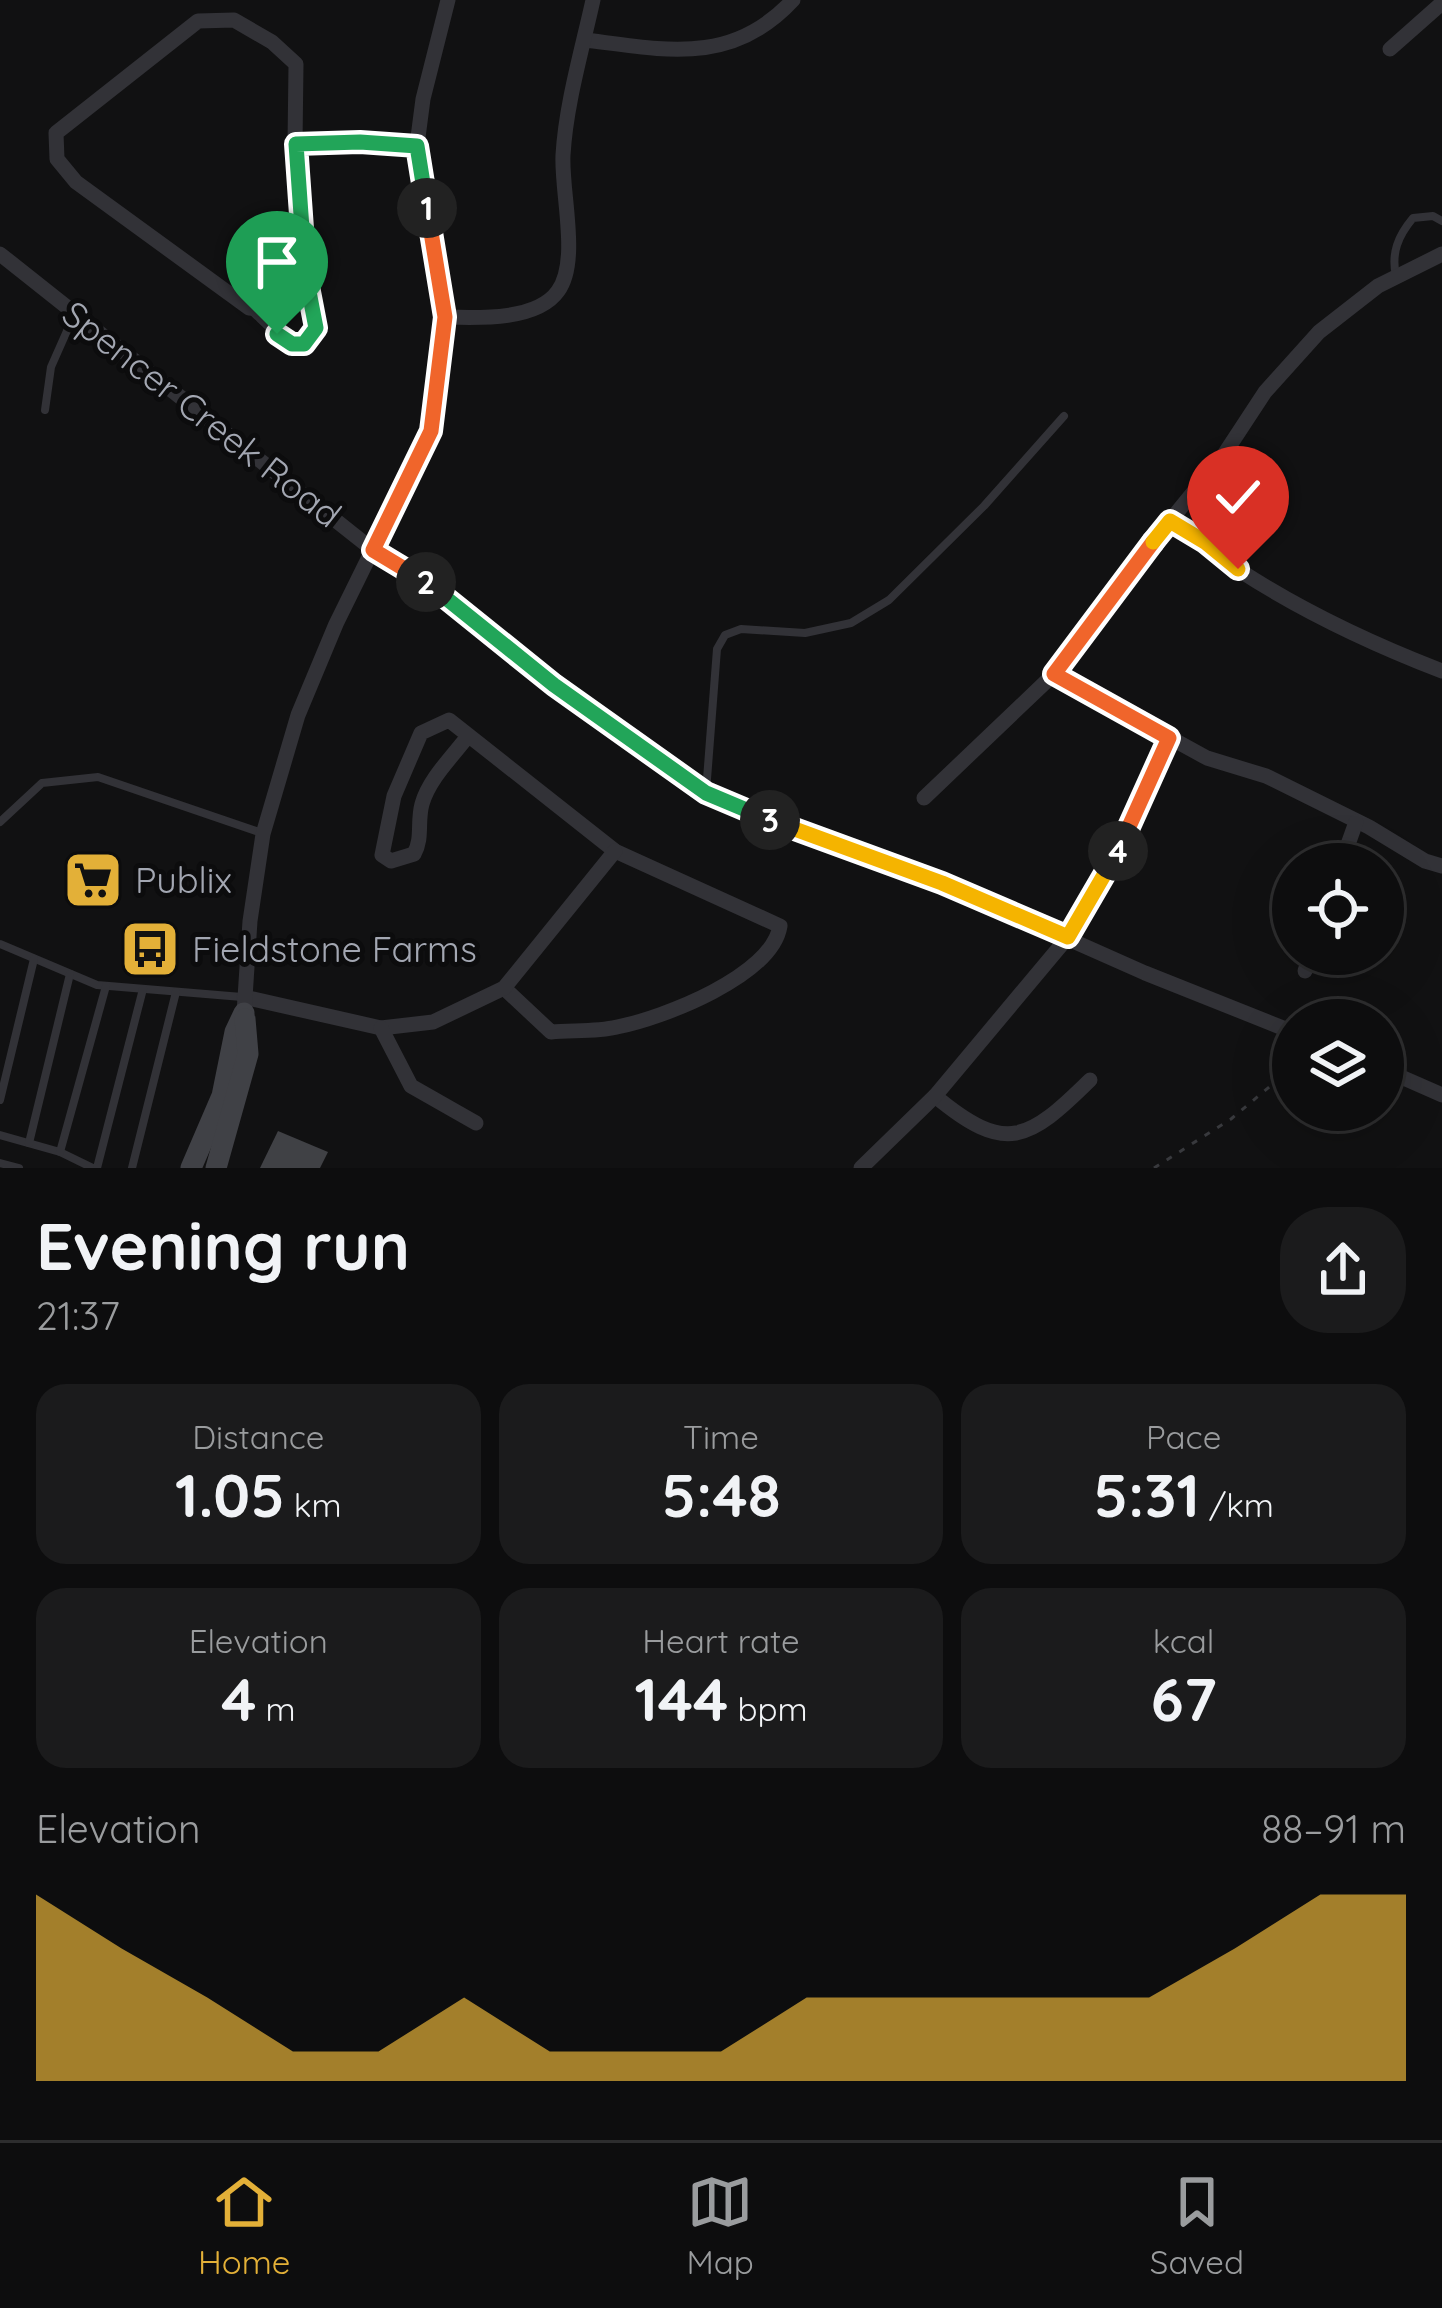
<!DOCTYPE html>
<html lang="en">
<head>
<meta charset="utf-8">
<style>
  :root { --surface:#0d0d0e; --page:#1b1b1c; --text:#f1f3f6; --muted:#9a9c9e; --line:#2d2d2e; --accent:#e3b038 }
  body { margin:0; font-family:Quicksand,sans-serif; background:var(--page); color:var(--text); height:100vh; display:flex; flex-direction:column; font-size:45px; white-space:nowrap }
  * { box-sizing:border-box; margin:0 }
  p { font-size:39px; color:var(--muted) }
  .icon { flex:none; width:66px; height:66px; fill:none; stroke:currentColor; stroke-width:2; stroke-linecap:round; stroke-linejoin:round }
  .map { position:relative; height:1168px; overflow:hidden }
  .panel { display:flex; flex-direction:column; background:var(--surface); flex:1 }
  .panel>* { flex:none }
  .buttons { position:absolute; left:1272px; top:843px; display:grid; gap:24px }
  .buttons a { display:grid; place-items:center; width:132px; height:132px; border-radius:50%; background:var(--surface); box-shadow:0 12px 48px #0002,0 0 0 3px var(--line); font-size:60px }
  .pin { position:absolute; display:grid; place-items:center; width:102px; height:102px; color:#fff; margin:-123px -51px; border-radius:50% 50% 50% 0; rotate:-45deg; box-shadow:0 0 12px #0007 }
  .pin .icon { rotate:45deg }
  .km { position:absolute; width:60px; height:60px; margin:-30px; border-radius:50%; background:#222; color:#fff; font-size:33px; line-height:60px; text-align:center }
  .round { display:grid; place-items:center; flex:none; width:126px; height:126px; border-radius:48px; background:var(--page) }
  .headline { display:flex; align-items:center; justify-content:space-between; height:204px; padding:0 36px }
  h1 { font-size:66px; font-weight:800; line-height:90px }
  .metrics { display:grid; grid-template-columns:repeat(3,1fr); gap:18px; height:204px; padding:12px 36px }
  .metrics div { display:grid; align-content:center; border-radius:30px; background:var(--page); text-align:center }
  .metrics b { font-size:60px; font-weight:800 }
  .metrics small { font-size:33px; font-weight:400 }
  .metrics p { font-size:33px }
  .chart { height:336px; padding:24px 36px }
  .chart p { display:flex; justify-content:space-between }
  .chart svg { width:100%; height:216px; margin-top:12px; fill:var(--accent); opacity:.7 }
  .tabs { display:flex; justify-content:space-around; align-items:center; height:168px; border-top:3px solid var(--line); background:var(--surface); font-size:33px; color:var(--muted) }
  .tabs a { display:grid; justify-items:center; gap:6px }
  .tabs .current { color:var(--accent) }
  .map>svg:first-child { display:block }
</style>
</head>
<body>
<div class="map">
<svg width="1442" height="1168" viewBox="0 0 1442 1168">
  <rect width="100%" height="100%" fill="#111112"/>
  <polygon fill="#404145" points="278,1131 328,1152 320,1168 260,1168"/>
  <g fill="none" stroke-linecap="round" stroke-linejoin="round">
    <polyline stroke="#38393d" stroke-width="3" stroke-dasharray="6 9" stroke-linecap="butt" points="1154,1168 1231,1119 1293,1067"/>
    <g stroke="#323237" stroke-width="8">
      <path d="M 1396,276 C 1391,253 1398,236 1413,218 L 1433,216 L 1442,221"/>
      <path d="M 254,313 C 269,327 282,343 304,344 L 316,328 L 308,281"/>
      <polyline points="45,410 51,367 74,315"/>
      <polyline points="706,792 717,649 725,635 741,629 805,633 851,623 889,600 984,506 1064,416"/>
      <polyline points="0,822 42,783 98,777 262,833"/>
      <polyline points="0,944 97,985 242,997"/>
      <polyline points="0,1100 34,959"/>
      <polyline points="0,1135 60,1152 93,1168"/>
      <polyline points="29,1143 70,974"/>
      <polyline points="60,1152 106,986"/>
      <polyline points="0,1163 19,1168"/>
      <polyline points="97,1168 143,989"/>
      <polyline points="132,1168 176,992"/>
    </g>
    <g stroke="#323237" stroke-width="15">
      <polygon points="234,20 272,42 296,64 295,144 306,271 302,295 280,311 249,308 76,182 57,159 56,133 198,21"/>
      <path d="M 585,40 C 665,50 732,66 793,0"/>
      <polyline points="1390,49 1442,3"/>
      <polyline points="295,144 417,145"/>
      <polyline points="0,254 373,550 416,573 554,685 706,793 805,835 942,883 1145,973 1293,1032"/>
      <path d="M 445,317 C 477,318 537,321 558,291 C 580,261 561,192 563,155 C 566,104 582,50 593,0"/>
      <path d="M 1170,521 C 1195,536 1215,554 1239,570 C 1302,611 1372,644 1442,671"/>
      <polyline points="1054,674 1207,758 1266,776 1369,827 1425,861 1442,866"/>
      <path d="M 468,736 C 452,757 429,779 422,804 C 417,822 423,838 414,854 L 391,861 L 382,855 L 394,796 L 421,733 L 449,720 L 615,851 L 780,926 C 772,976 663,1018 617,1027 C 596,1032 572,1030 551,1032 L 504,988"/>
      <polyline points="924,798 1054,674 1116,587 1223,456 1265,392 1319,332 1378,286 1442,254"/>
      <polyline points="1341,864 1356,822"/>
      <polyline points="1305,971 1311,954"/>
      <polyline points="244,997 381,1028 433,1022 504,988 615,851"/>
      <polyline points="244,1013 250,921 263,834 298,715 336,624 431,431 445,317 417,145 423,99 448,0"/>
      <polyline points="381,1028 411,1086 476,1123"/>
      <polyline points="1383,1069 1442,1095"/>
      <path d="M 935,1096 C 1006,1155 1028,1141 1090,1080"/>
      <polyline points="861,1168 935,1096 1068,937 1107,873 1169,738"/>
    </g>
    <g stroke="#404146" stroke-width="21">
      <polyline points="191,1168 222,1096 235,1032 244,1013"/>
      <polyline points="216,1168 248,1054 245,1019"/>
    </g>
  </g>
  <g fill="none" stroke-linecap="round" stroke-linejoin="round">
    <g stroke="#fff" stroke-width="24">
      <polyline id="split-1" points="277,334 292,344 304,344 316,328 305,271 296,144 360,142 417,146 427,208"/>
    </g>
    <g stroke="#fff" stroke-width="24">
      <polyline id="split-2" points="426,582 373,550 431,431 445,317 427,208"/>
    </g>
    <g stroke="#fff" stroke-width="24">
      <polyline id="split-3" points="426,582 554,685 706,793 770,820"/>
    </g>
    <g stroke="#fff" stroke-width="24">
      <polyline id="split-4" points="770,820 942,883 1068,937 1118,851"/>
    </g>
    <g stroke="#fff" stroke-width="24">
      <polyline id="split-5" points="1118,851 1169,738 1054,674 1153,542"/>
    </g>
    <g stroke="#fff" stroke-width="24">
      <polyline id="split-6" points="1153,542 1170,521 1205,542 1238,569"/>
    </g>
    <use href="#split-1" stroke="#22a559" stroke-width="15"/>
    <use href="#split-2" stroke="#f0652b" stroke-width="15"/>
    <use href="#split-3" stroke="#22a559" stroke-width="15"/>
    <use href="#split-4" stroke="#f5b400" stroke-width="15"/>
    <use href="#split-5" stroke="#f0652b" stroke-width="15"/>
    <use href="#split-6" stroke="#f5b400" stroke-width="15"/>
  </g>
  <defs>
    <g id="supermarket-square" transform="scale(3)"><rect x="-9" y="-9" width="18" height="18" rx="4" fill="#e3b038" stroke="#0c0c0d"/><path d="M-6-5.5h2.5l.6 2H6L4.5 2H-2.5L-4.4-4H-6ZM-1.5 3.2a1.3 1.3 0 1 0 .1 0ZM3 3.2a1.3 1.3 0 1 0 .1 0Z" fill="#111"/></g>
    <g id="bus-square" transform="scale(3)"><rect x="-9" y="-9" width="18" height="18" rx="4" fill="#e3b038" stroke="#0c0c0d"/><path d="M-5-6H5V4H4V6H2V4H-2V6H-4V4H-5ZM-3.5-4V0h7V-4ZM-3.5 1.2v1.5H-2V1.2ZM2 1.2v1.5H3.5V1.2Z" fill="#111"/></g>
  </defs>
  <g fill-rule="evenodd">
    <use href="#supermarket-square" x="93" y="880"/>
    <use href="#bus-square" x="150" y="949"/>
  </g>
  <g text-anchor="middle" stroke-width="10" stroke-linejoin="round" paint-order="stroke">
    <g font-size="36" fill="#a3a7b2" stroke="#0c0c0d">
      <text transform="translate(202 414) rotate(38)" y="13">Spencer Creek Road</text>
    </g>
    <g font-size="36" fill="#a3a7b2" stroke="#0c0c0d" text-anchor="start">
      <text x="135" y="893">Publix</text>
      <text x="192" y="962">Fieldstone Farms</text>
    </g>
  </g>
</svg>
<div class="buttons">
<a><svg class="icon" aria-label="locate" viewBox="0 0 24 24"><circle cx="12" cy="12" r="6"/><path d="M12 2v4M12 18v4M2 12h4M18 12h4"/></svg></a>
<a><svg class="icon" aria-label="layers" viewBox="0 0 24 24"><path d="M12 4l9 5-9 5-9-5zM3 14l9 5 9-5"/></svg></a>
</div>
<div class="pin" style="left:277px;top:334px;background:#1e9e55"><svg class="icon" aria-label="arrive" viewBox="0 0 24 24"><path d="M6 21V4h12l-3 4 3 4H6"/></svg></div>
<div class="pin" style="left:1238px;top:569px;background:#d93025"><svg class="icon" aria-label="check" viewBox="0 0 24 24"><path d="M5 12l5 5 9-10"/></svg></div>
<b class="km" style="left:427px;top:208px">1</b>
<b class="km" style="left:426px;top:582px">2</b>
<b class="km" style="left:770px;top:820px">3</b>
<b class="km" style="left:1118px;top:851px">4</b>
</div>
<section class="panel">
<div class="headline"><div><h1>Evening run</h1><p>21:37</p></div><a class="round"><svg class="icon" aria-label="share" viewBox="0 0 24 24"><path d="M12 15V3M7 8l5-5 5 5M5 13v7h14v-7"/></svg></a></div>
<div class="metrics">
<div><p>Distance</p><b>1.05<small> km</small></b></div>
<div><p>Time</p><b>5:48</b></div>
<div><p>Pace</p><b>5:31<small> /km</small></b></div>
</div>
<div class="metrics">
<div><p>Elevation</p><b>4<small> m</small></b></div>
<div><p>Heart rate</p><b>144<small> bpm</small></b></div>
<div><p>kcal</p><b>67</b></div>
</div>
<div class="chart"><p><span>Elevation</span>88–91 m</p>
<svg viewBox="0 0 160 44" preserveAspectRatio="none"><path d="M0 44V6L10 17L20 27L30 38L40 38L50 27L60 38L70 38L80 38L90 27L100 27L110 27L120 27L130 27L140 17L150 6L160 6V44z"/></svg>
</div>
</section>
<nav class="tabs">
<a class="current"><svg class="icon" aria-label="home" viewBox="0 0 24 24"><path d="M3 11l9-7 9 7M6 9v11h12V9"/></svg>Home</a>
<a><svg class="icon" aria-label="map" viewBox="0 0 24 24"><path d="M3 6l6-2 6 2 6-2v14l-6 2-6-2-6 2zM9 4v14M15 6v14"/></svg>Map</a>
<a><svg class="icon" aria-label="saved" viewBox="0 0 24 24"><path d="M7 4h10v16l-5-4-5 4z"/></svg>Saved</a>
</nav>
</body>
</html>
